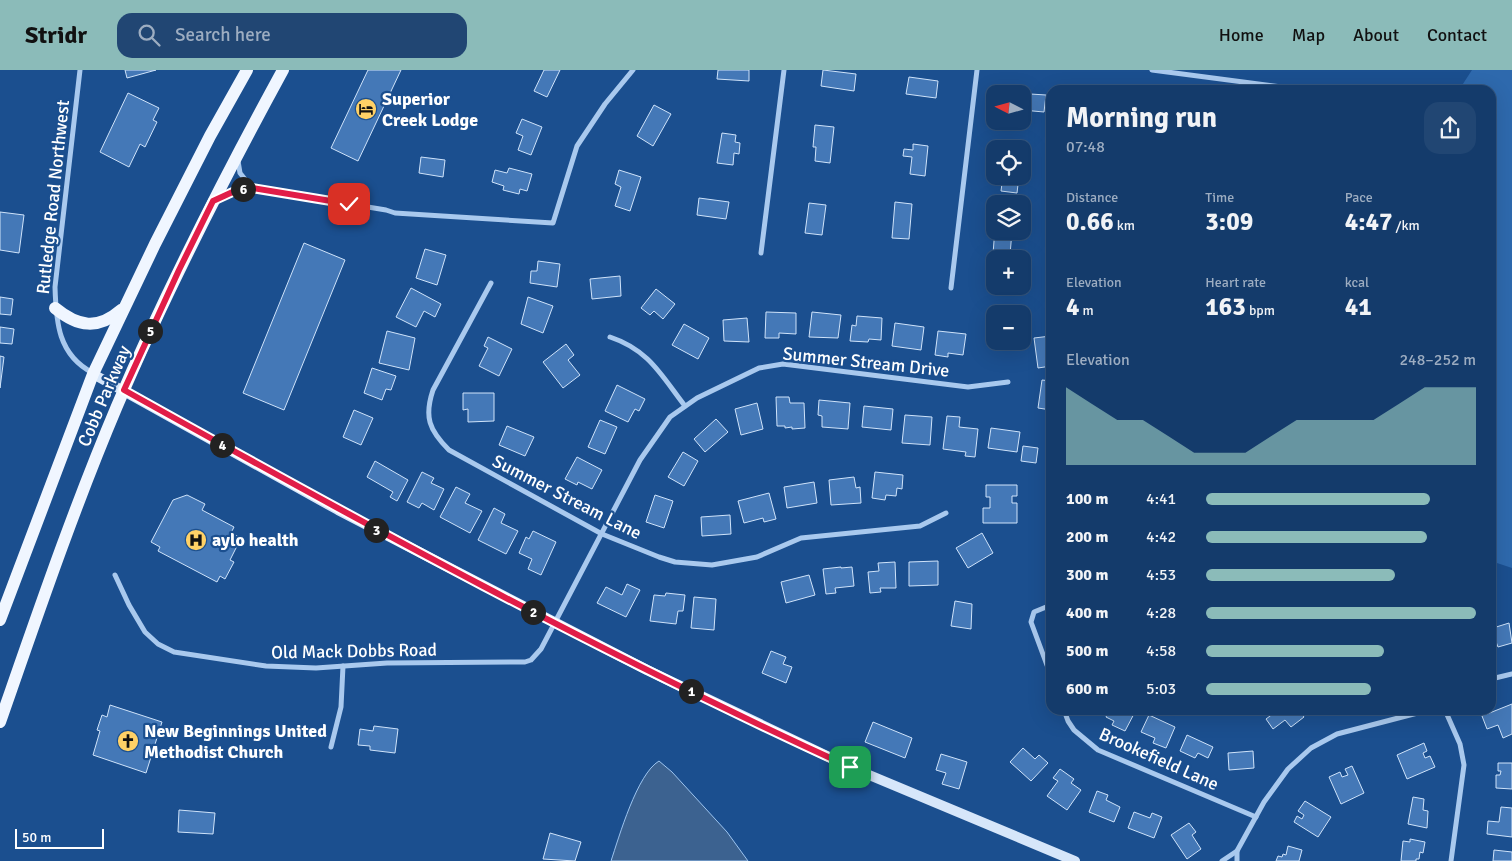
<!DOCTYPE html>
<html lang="en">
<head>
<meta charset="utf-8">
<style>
  :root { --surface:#143b6b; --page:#214673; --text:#f1f3f6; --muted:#9dadc1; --line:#33557e; --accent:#8bbbb9 }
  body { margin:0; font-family:Signika,sans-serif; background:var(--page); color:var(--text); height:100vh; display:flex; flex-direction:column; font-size:19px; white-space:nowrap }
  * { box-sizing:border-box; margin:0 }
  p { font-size:16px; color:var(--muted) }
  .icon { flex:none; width:28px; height:28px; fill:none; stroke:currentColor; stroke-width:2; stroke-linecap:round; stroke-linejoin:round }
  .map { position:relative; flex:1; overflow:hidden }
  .sheet { position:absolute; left:1046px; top:15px; width:450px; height:630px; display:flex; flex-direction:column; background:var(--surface); border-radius:15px; box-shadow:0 5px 20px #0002,0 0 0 1px var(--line) }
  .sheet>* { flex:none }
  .needle { width:32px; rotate:276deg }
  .tools { position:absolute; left:986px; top:15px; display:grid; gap:10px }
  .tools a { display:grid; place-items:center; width:45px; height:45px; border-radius:10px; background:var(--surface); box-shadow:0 5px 20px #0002,0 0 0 1px var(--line); font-size:25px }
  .scale { position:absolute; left:15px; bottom:12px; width:89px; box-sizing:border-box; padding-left:5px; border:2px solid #fff; border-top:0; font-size:14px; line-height:18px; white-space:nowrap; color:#fff; -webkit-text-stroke:4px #1b4f8f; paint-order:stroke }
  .pin { position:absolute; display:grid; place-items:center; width:42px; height:42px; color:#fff; margin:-21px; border-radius:10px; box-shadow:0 2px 8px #0006 }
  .km { position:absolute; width:25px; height:25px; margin:-12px; border-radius:50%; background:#222; color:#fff; font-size:14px; line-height:25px; text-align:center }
  .round { display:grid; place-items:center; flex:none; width:52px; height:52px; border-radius:15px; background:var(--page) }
  .headline { display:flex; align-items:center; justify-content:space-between; height:85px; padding:0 20px }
  h1 { font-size:28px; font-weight:800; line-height:38px }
  .stats { display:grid; grid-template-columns:repeat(3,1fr); gap:8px; height:85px; padding:5px 20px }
  .stats div { display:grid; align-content:center }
  .stats b { font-size:25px; font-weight:800 }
  .stats small { font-size:14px; font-weight:400 }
  .stats p { font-size:14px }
  .chart { height:140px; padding:10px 20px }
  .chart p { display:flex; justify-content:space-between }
  .chart svg { width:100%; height:90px; margin-top:5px; fill:var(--accent); opacity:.7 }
  ul { padding:0 20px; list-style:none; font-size:16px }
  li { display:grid; grid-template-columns:80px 60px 1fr; align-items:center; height:38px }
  li i { height:12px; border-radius:6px; background:var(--accent) }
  header { display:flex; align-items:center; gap:30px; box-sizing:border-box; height:70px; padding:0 25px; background:var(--accent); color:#111 }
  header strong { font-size:24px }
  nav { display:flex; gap:28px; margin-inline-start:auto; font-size:18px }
  .search { width:350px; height:45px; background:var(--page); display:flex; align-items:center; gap:12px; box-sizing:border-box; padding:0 18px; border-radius:15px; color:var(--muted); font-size:19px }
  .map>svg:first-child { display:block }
</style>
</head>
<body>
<header>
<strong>Stridr</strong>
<div class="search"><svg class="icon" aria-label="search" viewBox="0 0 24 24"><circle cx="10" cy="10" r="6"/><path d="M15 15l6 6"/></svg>Search here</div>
<nav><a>Home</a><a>Map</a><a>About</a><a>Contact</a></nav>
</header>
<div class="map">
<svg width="1512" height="791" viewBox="0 0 1512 791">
  <rect width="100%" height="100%" fill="#1b4f8f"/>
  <polygon fill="#2e69ad" points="1472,0 1512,0 1512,498 1491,491 1491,20 1459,20"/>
  <path fill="#3c6290" stroke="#9cc4f0" d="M 659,691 L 672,702 L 727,762 L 748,791 L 611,791 C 619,767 637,704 659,691 Z"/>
  <g fill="#4478b7" stroke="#cfe3fa">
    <polygon points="125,0 156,0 127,8"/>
    <polygon points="368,0 401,0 358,91 331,78"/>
    <polygon points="544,0 560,0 547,27 534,21"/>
    <polygon points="718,0 749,0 749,11 717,9"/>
    <polygon points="823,0 856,4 854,21 821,16"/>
    <polygon points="909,7 938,11 936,28 906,24"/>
    <polygon points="128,23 159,38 153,50 157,52 145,77 140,74 129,97 100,82"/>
    <polygon points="1015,23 1046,25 1044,42 1022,40 1022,24"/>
    <polygon points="654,35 671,44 653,76 637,66"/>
    <polygon points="522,49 542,57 531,85 518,80 523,66 516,63"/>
    <polygon points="815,55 834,57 830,93 815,91 816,77 813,77"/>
    <polygon points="722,63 736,65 735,72 740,73 739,84 734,83 733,95 717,93"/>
    <polygon points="913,74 928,76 925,106 910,104 912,87 903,86 904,79 913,80"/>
    <polygon points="421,87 445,90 443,107 419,103"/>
    <polygon points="509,98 532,104 527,121 520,119 519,124 503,120 504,116 492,112 495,100 507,103"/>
    <polygon points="619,100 641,107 630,141 615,136 621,117 615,114"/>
    <polygon points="1003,106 1019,106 1017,123 1001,121"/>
    <polygon points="699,128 729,132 726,149 697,145"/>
    <polygon points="895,132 912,134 909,169 892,168"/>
    <polygon points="809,133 826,135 822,165 805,163"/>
    <polygon points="0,142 24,145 19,183 0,180"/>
    <polygon points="995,158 995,161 1012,161 1010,185 993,184"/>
    <polygon points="304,173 345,190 284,340 243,323"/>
    <polygon points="425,179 446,185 437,215 416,208"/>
    <polygon points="538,191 560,194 557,217 530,213 531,201 537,201"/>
    <polygon points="620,206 621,226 592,229 590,209"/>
    <polygon points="411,218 441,234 435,247 424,241 416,257 396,247"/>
    <polygon points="656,219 675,234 663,249 654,241 650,245 641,238"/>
    <polygon points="0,227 13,229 11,245 0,244"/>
    <polygon points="528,227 553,236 543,263 521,254"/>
    <polygon points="766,242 796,243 796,264 779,263 779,268 765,268"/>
    <polygon points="812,242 841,245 838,268 809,267"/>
    <polygon points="857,246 882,248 881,270 869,269 868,272 850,271 852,255 856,256"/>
    <polygon points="747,248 749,272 724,271 723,250"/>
    <polygon points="895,253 924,257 921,280 892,276"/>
    <polygon points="684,254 709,268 698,289 672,275"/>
    <polygon points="0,257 14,259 12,274 0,273"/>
    <polygon points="387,261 415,268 409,300 379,293"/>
    <polygon points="938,261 966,264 963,285 948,283 948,287 935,285"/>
    <polygon points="1051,266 1051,296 1038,298 1034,268"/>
    <polygon points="488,267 512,279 499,306 479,296 488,278 484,276"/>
    <polygon points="566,274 574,285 568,290 580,305 563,318 543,292"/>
    <polygon points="0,286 4,287 0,318"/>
    <polygon points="372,298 396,306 391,320 386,319 382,330 364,323"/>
    <polygon points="1042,310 1051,311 1051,340 1038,338"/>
    <polygon points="617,315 645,329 639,341 635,339 628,352 605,341"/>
    <polygon points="463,323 494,323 494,351 468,352 468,339 463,340"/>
    <polygon points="776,327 789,327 790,333 804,333 805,358 792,359 792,357 785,358 785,356 777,356"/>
    <polygon points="819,330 850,333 848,359 822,357 822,346 818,345"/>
    <polygon points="757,333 763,359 741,365 735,339"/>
    <polygon points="864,336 893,339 891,360 862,357"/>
    <polygon points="354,340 373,348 361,375 343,367"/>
    <polygon points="905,345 932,347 930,375 902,373"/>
    <polygon points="947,346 960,347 959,357 978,359 975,387 965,386 966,382 943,379"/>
    <polygon points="716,349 728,362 705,382 694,369"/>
    <polygon points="600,350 617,357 605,384 588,377"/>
    <polygon points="507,356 534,367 525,386 499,375"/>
    <polygon points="991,358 1020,362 1017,382 988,378"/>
    <polygon points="1023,376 1038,378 1036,393 1021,391"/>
    <polygon points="683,382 698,391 684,416 668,407"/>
    <polygon points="577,387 602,400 592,419 578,412 577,415 565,409"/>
    <polygon points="375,391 408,410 397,431 390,427 393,422 367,407"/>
    <polygon points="422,402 434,408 431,413 444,419 434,440 422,433 419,438 407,432"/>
    <polygon points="875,402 903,405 902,419 897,418 896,426 886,425 885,430 872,428"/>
    <polygon points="854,407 856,418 860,417 861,433 831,435 829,410"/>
    <polygon points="814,412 817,433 787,438 784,417"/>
    <polygon points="986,415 1017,415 1017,426 1012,426 1012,433 1017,433 1017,453 983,453 983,438 990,438 990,427 986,427"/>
    <polygon points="456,417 470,424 465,433 482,441 470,463 440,447"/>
    <polygon points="769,423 776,449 764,452 763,448 744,453 738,431"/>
    <polygon points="187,425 205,434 202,440 234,457 231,463 241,468 230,490 234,492 225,509 220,506 217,512 158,481 160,477 151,472 173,430"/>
    <polygon points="655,425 673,431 664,458 646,452"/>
    <polygon points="494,438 505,444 501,453 518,461 506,484 478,470"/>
    <polygon points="730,445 731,464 702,466 701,447"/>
    <polygon points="533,461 556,472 541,505 528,499 532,489 519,483 526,467 529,469"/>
    <polygon points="982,463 993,483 968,498 956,478"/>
    <polygon points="938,491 938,515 909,516 909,492"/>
    <polygon points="895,492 896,518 880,518 881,522 870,523 868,502 879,501 878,493"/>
    <polygon points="841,497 841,498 852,497 854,516 835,518 836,523 826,524 823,499"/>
    <polygon points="809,505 815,525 786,533 781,512"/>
    <polygon points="627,514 640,520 626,547 597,533 606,517 622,525"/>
    <polygon points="666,523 685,525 683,541 678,541 676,554 650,551 654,525 665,526"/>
    <polygon points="694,527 716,529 714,560 691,558"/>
    <polygon points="955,531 972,534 971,559 951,556"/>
    <polygon points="1491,551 1493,558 1509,553 1512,573 1498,577 1495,569 1491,570"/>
    <polygon points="771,581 786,587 783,594 792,597 786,613 762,603"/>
    <polygon points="1512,634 1512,664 1503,668 1498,655 1487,659 1482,646"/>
    <polygon points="110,635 162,652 146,703 93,685 100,661 97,660 102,645 107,647"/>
    <polygon points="1109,640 1136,640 1125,661 1112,655 1114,651 1106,647"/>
    <polygon points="1278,640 1299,640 1304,647 1291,657 1285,650 1273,659 1266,649"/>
    <polygon points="1149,645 1175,657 1166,678 1153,673 1155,668 1141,662"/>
    <polygon points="873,652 912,668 905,688 865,672"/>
    <polygon points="374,656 398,659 395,683 370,680 370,676 358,675 360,659 373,661"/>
    <polygon points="1187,665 1213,677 1208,688 1198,683 1195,688 1180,681"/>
    <polygon points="1424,673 1427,681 1423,683 1425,688 1430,686 1435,697 1407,709 1397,685"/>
    <polygon points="1023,678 1035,689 1039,685 1048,693 1031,711 1010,692"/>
    <polygon points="1253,681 1254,698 1229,700 1228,683"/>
    <polygon points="941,684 967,692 959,719 942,714 946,703 936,700"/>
    <polygon points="1498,693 1512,693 1512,719 1496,718 1496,705 1500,705 1501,701 1498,701"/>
    <polygon points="1352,696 1364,723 1341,734 1329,707 1340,702 1342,707 1348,705 1345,699"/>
    <polygon points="1060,699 1074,709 1071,713 1081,720 1067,740 1047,726 1058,711 1053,708"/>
    <polygon points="1097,721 1108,725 1106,730 1120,737 1114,752 1089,742"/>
    <polygon points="1413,727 1424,729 1423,740 1428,741 1427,758 1408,754"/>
    <polygon points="1305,731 1331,747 1318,767 1294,752 1297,746 1302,749 1304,745 1298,741"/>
    <polygon points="1501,737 1512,738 1512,767 1487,764 1488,751 1499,752"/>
    <polygon points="179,740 215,743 213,764 178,762"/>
    <polygon points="1134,742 1150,748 1152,743 1162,747 1154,768 1128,758"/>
    <polygon points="1189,753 1196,762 1192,765 1201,779 1187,789 1171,765"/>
    <polygon points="550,763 581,772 575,791 543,789"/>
    <polygon points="1410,769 1425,772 1423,783 1420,782 1419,789 1416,789 1416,791 1401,791 1403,771 1410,772"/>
    <polygon points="1288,776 1302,780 1299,791 1276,791 1278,786 1282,787 1283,784 1286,785"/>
    <polygon points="1494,780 1512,782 1512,791 1493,791"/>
  </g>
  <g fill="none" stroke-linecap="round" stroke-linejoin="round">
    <g stroke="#a9c9ee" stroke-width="5">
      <path d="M 80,0 L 55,217 C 56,252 58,285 93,303"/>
      <polyline points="1152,0 1305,20"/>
      <polyline points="238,91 240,103 252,118"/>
      <polyline points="218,128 237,120 252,118 386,140 395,143 553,153 577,76 605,34 633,0"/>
      <polyline points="761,183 784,0"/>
      <path d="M 491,213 L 433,320 C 424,347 429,360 449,380 L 602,464 L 659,487 L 675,492 L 712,495 L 757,487 L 801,468 L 920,456 L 946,443"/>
      <polyline points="951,218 977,0"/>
      <path d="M 610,267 C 649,280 661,305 685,336"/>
      <polyline points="115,505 129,535 145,562 158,574 174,582 266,596 316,598 387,593 525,592 531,590 541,579 640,390 670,347 697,328 759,298 783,294 968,317 1008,312"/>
      <polyline points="1051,535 1034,542 1031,552 1051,606"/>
      <polyline points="1491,609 1512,604"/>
      <polyline points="1064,640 1068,651 1074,660 1098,680 1256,747"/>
      <polyline points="1445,640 1460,674 1464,695 1451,791"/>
      <polyline points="331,677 341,637 343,596"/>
      <polyline points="1237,781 1237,791"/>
      <polyline points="1222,791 1237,781 1264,732 1288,699 1311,678 1337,664 1429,640"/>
    </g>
    <polyline stroke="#d6e6fa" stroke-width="10" points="93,304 338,440 647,600 850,697 1075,791"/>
    <g stroke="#f0f6ff" stroke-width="12">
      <path d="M 55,238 C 78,257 98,260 121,240"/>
      <polyline points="0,550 93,304 155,174 210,66 247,0"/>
      <path d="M 0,652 C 37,546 73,440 117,336 C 166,221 223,110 283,0"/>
    </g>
  </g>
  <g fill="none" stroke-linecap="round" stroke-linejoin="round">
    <g stroke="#fff" stroke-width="10">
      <path id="route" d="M 349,134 L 252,118 L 237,120 L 213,131 L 179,200 L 124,320 C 362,453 602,584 850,697"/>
    </g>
    <use href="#route" stroke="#e11d48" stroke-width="6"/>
  </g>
  <defs>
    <g id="hotel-disc" transform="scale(1.125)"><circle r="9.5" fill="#ffd166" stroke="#1b4f8f"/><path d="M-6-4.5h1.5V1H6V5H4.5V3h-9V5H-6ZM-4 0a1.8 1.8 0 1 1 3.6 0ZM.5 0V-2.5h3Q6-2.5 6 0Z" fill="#111"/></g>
    <g id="hospital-disc" transform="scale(1.125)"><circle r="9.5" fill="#ffd166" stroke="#1b4f8f"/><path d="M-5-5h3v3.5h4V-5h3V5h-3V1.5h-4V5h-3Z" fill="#111"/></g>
    <g id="church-disc" transform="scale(1.125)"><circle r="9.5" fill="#ffd166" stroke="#1b4f8f"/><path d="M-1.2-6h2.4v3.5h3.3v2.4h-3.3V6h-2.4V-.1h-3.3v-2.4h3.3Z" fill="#111"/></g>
  </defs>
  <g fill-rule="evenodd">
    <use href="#hotel-disc" x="366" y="39"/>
    <use href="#hospital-disc" x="196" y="470"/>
    <use href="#church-disc" x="128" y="671"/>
  </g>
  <g text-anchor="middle" stroke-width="4.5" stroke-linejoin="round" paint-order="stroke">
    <g font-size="18" font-weight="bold" fill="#fff" stroke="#1b4f8f" text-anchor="start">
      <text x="382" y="35">Superior<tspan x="382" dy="21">Creek Lodge</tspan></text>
      <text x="212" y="476">aylo health</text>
      <text x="144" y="667">New Beginnings United<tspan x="144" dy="21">Methodist Church</tspan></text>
    </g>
    <g font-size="18" fill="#fff" stroke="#1b4f8f">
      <text transform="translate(53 127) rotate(-84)" y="6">Rutledge Road Northwest</text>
      <text transform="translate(866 292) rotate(6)" y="6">Summer Stream Drive</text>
      <text transform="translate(104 326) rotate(-67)" y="6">Cobb Parkway</text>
      <text transform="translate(567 427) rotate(27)" y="6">Summer Stream Lane</text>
      <text transform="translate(354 581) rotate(-1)" y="6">Old Mack Dobbs Road</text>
      <text transform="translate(1159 689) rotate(24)" y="6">Brookefield Lane</text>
    </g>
  </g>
</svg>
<div class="tools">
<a><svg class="needle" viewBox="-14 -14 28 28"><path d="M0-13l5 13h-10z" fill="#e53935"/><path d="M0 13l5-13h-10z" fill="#9dadc1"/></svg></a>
<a><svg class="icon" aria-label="locate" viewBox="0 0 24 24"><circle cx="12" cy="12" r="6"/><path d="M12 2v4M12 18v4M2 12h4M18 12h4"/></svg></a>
<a><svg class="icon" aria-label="layers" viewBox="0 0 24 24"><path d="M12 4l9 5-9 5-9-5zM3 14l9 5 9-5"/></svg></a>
<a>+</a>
<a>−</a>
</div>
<div class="scale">50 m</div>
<div class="pin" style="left:850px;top:697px;background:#1e9e55"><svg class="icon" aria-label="arrive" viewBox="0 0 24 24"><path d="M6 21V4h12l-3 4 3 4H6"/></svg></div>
<div class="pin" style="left:349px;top:134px;background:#d93025"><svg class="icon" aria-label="check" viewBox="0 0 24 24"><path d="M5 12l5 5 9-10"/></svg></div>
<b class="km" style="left:691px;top:621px">1</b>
<b class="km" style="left:533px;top:542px">2</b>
<b class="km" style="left:376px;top:460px">3</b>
<b class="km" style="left:222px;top:375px">4</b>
<b class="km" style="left:150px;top:261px">5</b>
<b class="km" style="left:243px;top:119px">6</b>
<section class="sheet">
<div class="headline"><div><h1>Morning run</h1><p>07:48</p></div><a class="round"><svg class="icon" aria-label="share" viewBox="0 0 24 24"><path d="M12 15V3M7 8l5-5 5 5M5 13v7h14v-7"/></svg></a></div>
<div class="stats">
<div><p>Distance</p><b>0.66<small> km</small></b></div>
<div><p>Time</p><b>3:09</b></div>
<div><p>Pace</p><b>4:47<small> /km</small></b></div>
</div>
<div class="stats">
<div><p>Elevation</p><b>4<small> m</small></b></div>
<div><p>Heart rate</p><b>163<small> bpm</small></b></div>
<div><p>kcal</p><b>41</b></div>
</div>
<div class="chart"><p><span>Elevation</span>248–252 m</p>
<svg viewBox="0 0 160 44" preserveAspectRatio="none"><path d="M0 44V6L10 14L20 22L30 22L40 30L50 38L60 38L70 38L80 30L90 22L100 22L110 22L120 22L130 14L140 6L150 6L160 6V44z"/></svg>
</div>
<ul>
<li><b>100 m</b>4:41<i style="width:83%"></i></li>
<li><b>200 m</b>4:42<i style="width:82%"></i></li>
<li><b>300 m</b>4:53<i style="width:70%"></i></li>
<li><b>400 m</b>4:28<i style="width:100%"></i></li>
<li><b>500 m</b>4:58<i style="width:66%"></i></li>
<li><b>600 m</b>5:03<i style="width:61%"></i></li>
</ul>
</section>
</div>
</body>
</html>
